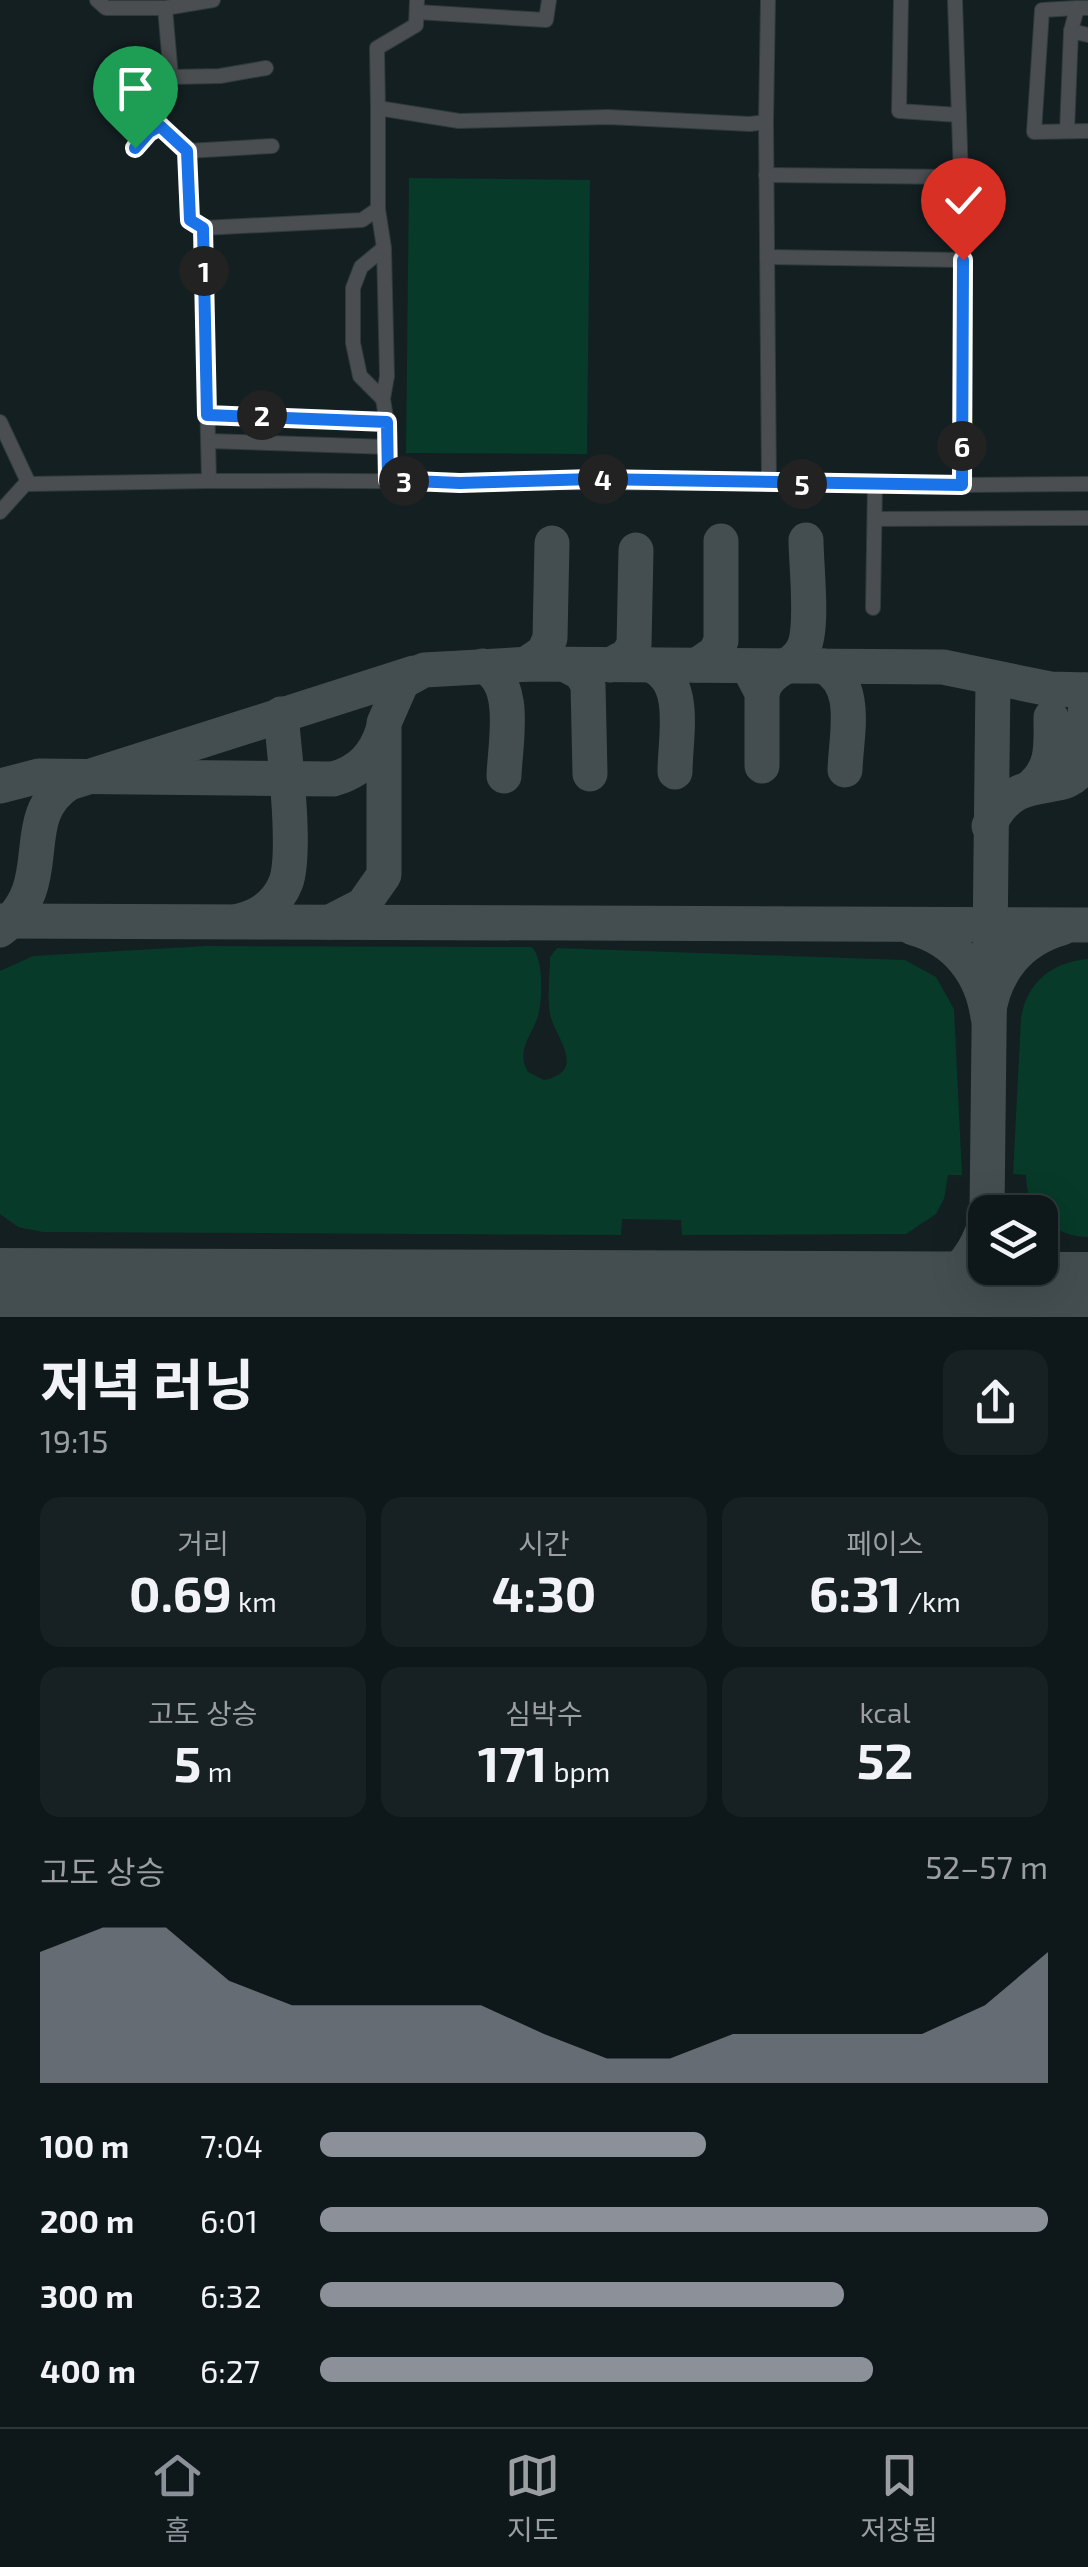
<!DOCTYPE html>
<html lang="ko">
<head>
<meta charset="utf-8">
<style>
  :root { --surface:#0e1719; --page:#172022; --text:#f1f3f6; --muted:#9b9fa2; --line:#2e3638; --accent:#8c9099 }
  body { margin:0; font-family:"Exo 2","Noto Sans KR",sans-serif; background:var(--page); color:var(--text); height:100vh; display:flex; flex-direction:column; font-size:38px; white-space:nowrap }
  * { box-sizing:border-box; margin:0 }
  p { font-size:32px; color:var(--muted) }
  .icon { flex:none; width:55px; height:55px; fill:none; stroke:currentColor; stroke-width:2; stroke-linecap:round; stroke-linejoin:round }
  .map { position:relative; height:1317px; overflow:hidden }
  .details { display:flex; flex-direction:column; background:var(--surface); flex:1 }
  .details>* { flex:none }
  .controls { position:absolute; left:968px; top:1195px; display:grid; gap:20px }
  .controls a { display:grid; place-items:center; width:90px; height:90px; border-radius:20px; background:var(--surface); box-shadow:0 10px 40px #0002,0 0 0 2px var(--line); font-size:50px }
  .pin { position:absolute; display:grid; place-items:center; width:85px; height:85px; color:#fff; margin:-102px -42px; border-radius:50% 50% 50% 0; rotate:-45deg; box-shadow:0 0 10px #0007 }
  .pin .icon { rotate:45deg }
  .km { position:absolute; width:50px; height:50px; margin:-25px; border-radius:50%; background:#222; color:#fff; font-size:28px; line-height:50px; text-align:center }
  .round { display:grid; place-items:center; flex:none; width:105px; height:105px; border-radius:20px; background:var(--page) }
  .overview { display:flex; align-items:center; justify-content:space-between; height:170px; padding:0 40px }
  h1 { font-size:55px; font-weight:700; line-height:75px }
  .figures { display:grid; grid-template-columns:repeat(3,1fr); gap:15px; height:170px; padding:10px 40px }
  .figures div { display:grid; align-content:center; border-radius:20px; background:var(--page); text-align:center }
  .figures b { font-size:50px; font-weight:700 }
  .figures small { font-size:28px; font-weight:400 }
  .figures p { font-size:28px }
  .chart { height:280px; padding:20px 40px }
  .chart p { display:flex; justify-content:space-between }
  .chart svg { width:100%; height:180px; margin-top:10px; fill:var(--accent); opacity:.7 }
  ul { padding:0 40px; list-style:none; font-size:32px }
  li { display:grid; grid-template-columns:160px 120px 1fr; align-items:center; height:75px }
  li i { height:25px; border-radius:12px; background:var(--accent) }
  .tabs { display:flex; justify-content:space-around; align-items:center; height:140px; border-top:2px solid var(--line); background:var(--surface); font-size:28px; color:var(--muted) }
  .tabs a { display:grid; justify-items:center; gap:5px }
  .tabs .active { color:var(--accent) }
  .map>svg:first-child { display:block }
</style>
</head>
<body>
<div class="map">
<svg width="1088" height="1317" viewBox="0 0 1088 1317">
  <rect width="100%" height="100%" fill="#131f21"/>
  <g fill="#073a28">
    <polygon points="409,178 590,180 587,454 406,453"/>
    <path d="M 206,946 L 532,947 C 544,959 543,1003 537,1019 C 530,1038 516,1051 528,1072 L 544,1080 C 589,1071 554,1036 550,1014 C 547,996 550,975 550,957 L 557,948 L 905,960 L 936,977 L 954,1009 L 962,1175 L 948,1175 L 944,1199 L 936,1214 L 906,1234 L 682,1235 L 681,1220 L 622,1219 L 621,1235 L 43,1232 L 18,1227 L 0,1214 L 0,971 L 33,956 Z"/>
    <path d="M 1088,959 L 1088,1237 L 1085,1237 C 1049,1234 1026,1210 1026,1175 L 1013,1174 L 1021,1018 C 1027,982 1052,962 1088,959 Z"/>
  </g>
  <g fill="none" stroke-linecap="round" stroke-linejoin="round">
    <g stroke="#444e50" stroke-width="35">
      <polyline points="526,664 544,652 550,638 552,543"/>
      <polyline points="566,665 581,673 588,685 590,774"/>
      <polyline points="610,665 627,656 634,645 636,550"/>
      <path d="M 650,665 C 689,680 675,737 675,772"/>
      <polyline points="697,665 715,653 721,641 721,541"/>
      <path d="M 483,666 C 519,682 505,743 504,776"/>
      <path d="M 823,666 C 860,684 846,735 845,770"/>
      <polyline points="751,672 762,693 762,766"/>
      <path d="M 762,693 C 768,668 792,670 803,649 C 814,629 806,565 806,540"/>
      <path d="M 0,786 L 39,776 L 333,779 C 359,772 375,756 383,730"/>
      <path d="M 1032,786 C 1054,767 1051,744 1051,717"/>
      <path d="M 989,826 C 1016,766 1066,800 1081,767 C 1088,747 1085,712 1085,690"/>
      <polyline points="0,921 1088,925"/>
      <path d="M 239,921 C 260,916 278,903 286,882 C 297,850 284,752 281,714"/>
      <polyline points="330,922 363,905 384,875 384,723 402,682 424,670 531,664 943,667 1050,689 1088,690"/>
      <path d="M 913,928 C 956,940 982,973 988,1017 C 993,973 1019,940 1062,928"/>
      <path d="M 0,930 C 61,883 13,819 69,783 L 414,673"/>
      <polyline points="987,1212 993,679"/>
      <polyline points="1010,1268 1029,1285 1051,1297"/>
      <path d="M 919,1297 C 952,1282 975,1258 985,1224"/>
      <polyline points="919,1297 951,1317"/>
      <polyline points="3,1317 22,1293"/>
      <polyline points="986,1317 987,1268"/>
    </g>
    <polyline stroke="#444e50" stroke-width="90" points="0,1293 1088,1297"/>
    <g stroke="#2f3a3c" stroke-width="16">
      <g id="minor">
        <polyline points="97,0 106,8 165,8 213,0"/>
        <polyline points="901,0 899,111 959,115"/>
        <polyline points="955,0 961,177"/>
        <polyline points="165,8 171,77 220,76 266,68"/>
        <polyline points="1077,8 1042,10 1034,132 1088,131"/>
        <polyline points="1088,8 1077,8 1071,31 1088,35"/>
        <polyline points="417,12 546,20 549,0"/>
        <polyline points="378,108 377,48 416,25 417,0"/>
        <polyline points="766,122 769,484"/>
        <polyline points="160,126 187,151 272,146"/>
        <polyline points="1067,131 1071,31"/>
        <polyline points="135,148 149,132 160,126 158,85 171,77"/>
        <polyline points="187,151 190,220 203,228 362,220 378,209 378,108 459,121 608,117 750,124 766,122 768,0"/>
        <polyline points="766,175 961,177 963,260 767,257"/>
        <polyline points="378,209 384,248 361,267 353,288 353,343 360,376 383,399 387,376 384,248"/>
        <path d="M 203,228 L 209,481 C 460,480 711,483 962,485 L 963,260"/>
        <polyline points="383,399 388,430 388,480"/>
        <polyline points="207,415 387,422"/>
        <polyline points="0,422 29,484 209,481"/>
        <polyline points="208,441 388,447"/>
        <polyline points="962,485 1088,484"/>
        <polyline points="0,512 28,481"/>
        <polyline points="875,519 1088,518"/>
        <polyline points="873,608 875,484"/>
      </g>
    </g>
    <use href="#minor" stroke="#4a4e51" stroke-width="14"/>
  </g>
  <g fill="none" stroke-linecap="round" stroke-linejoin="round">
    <g stroke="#fff" stroke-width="20">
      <polyline id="route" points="135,148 149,132 160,126 187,151 190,220 203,228 207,415 387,422 388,480 460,483 593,479 962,485 963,260"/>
    </g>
    <use href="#route" stroke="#1a73e8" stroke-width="12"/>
  </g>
</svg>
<div class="controls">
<a><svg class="icon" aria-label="layers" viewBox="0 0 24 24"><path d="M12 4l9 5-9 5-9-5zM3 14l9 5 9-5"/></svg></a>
</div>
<div class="pin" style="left:135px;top:148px;background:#1e9e55"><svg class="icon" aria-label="arrive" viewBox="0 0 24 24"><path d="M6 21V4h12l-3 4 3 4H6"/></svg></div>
<div class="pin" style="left:963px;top:260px;background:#d93025"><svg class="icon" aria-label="check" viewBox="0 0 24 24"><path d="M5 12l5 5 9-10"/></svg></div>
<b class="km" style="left:204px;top:271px">1</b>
<b class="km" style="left:262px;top:415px">2</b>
<b class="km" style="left:404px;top:481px">3</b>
<b class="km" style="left:603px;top:479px">4</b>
<b class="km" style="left:802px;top:484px">5</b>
<b class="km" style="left:962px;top:446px">6</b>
</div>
<section class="details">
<div class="overview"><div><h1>저녁 러닝</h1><p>19:15</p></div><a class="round"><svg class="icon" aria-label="share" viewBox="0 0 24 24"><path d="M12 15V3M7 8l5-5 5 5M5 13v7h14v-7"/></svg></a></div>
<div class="figures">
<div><p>거리</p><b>0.69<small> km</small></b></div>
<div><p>시간</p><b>4:30</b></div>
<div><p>페이스</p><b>6:31<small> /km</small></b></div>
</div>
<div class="figures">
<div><p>고도 상승</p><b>5<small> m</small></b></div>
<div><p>심박수</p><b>171<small> bpm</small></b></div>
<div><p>kcal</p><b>52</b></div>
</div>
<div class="chart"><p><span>고도 상승</span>52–57 m</p>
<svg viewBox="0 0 160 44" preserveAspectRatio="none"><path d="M0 44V12L10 6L20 6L30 19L40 25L50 25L60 25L70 25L80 32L90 38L100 38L110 32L120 32L130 32L140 32L150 25L160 12V44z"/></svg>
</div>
<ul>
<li><b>100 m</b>7:04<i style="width:53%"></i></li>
<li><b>200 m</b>6:01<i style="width:100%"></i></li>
<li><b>300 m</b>6:32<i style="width:72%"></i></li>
<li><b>400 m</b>6:27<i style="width:76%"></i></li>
</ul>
</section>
<nav class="tabs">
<a class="active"><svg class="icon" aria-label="home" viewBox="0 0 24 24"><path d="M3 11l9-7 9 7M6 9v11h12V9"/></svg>홈</a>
<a><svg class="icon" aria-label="map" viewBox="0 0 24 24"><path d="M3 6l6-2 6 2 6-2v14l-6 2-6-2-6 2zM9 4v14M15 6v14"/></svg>지도</a>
<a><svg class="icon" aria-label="saved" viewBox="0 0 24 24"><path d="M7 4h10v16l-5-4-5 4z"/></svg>저장됨</a>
</nav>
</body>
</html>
